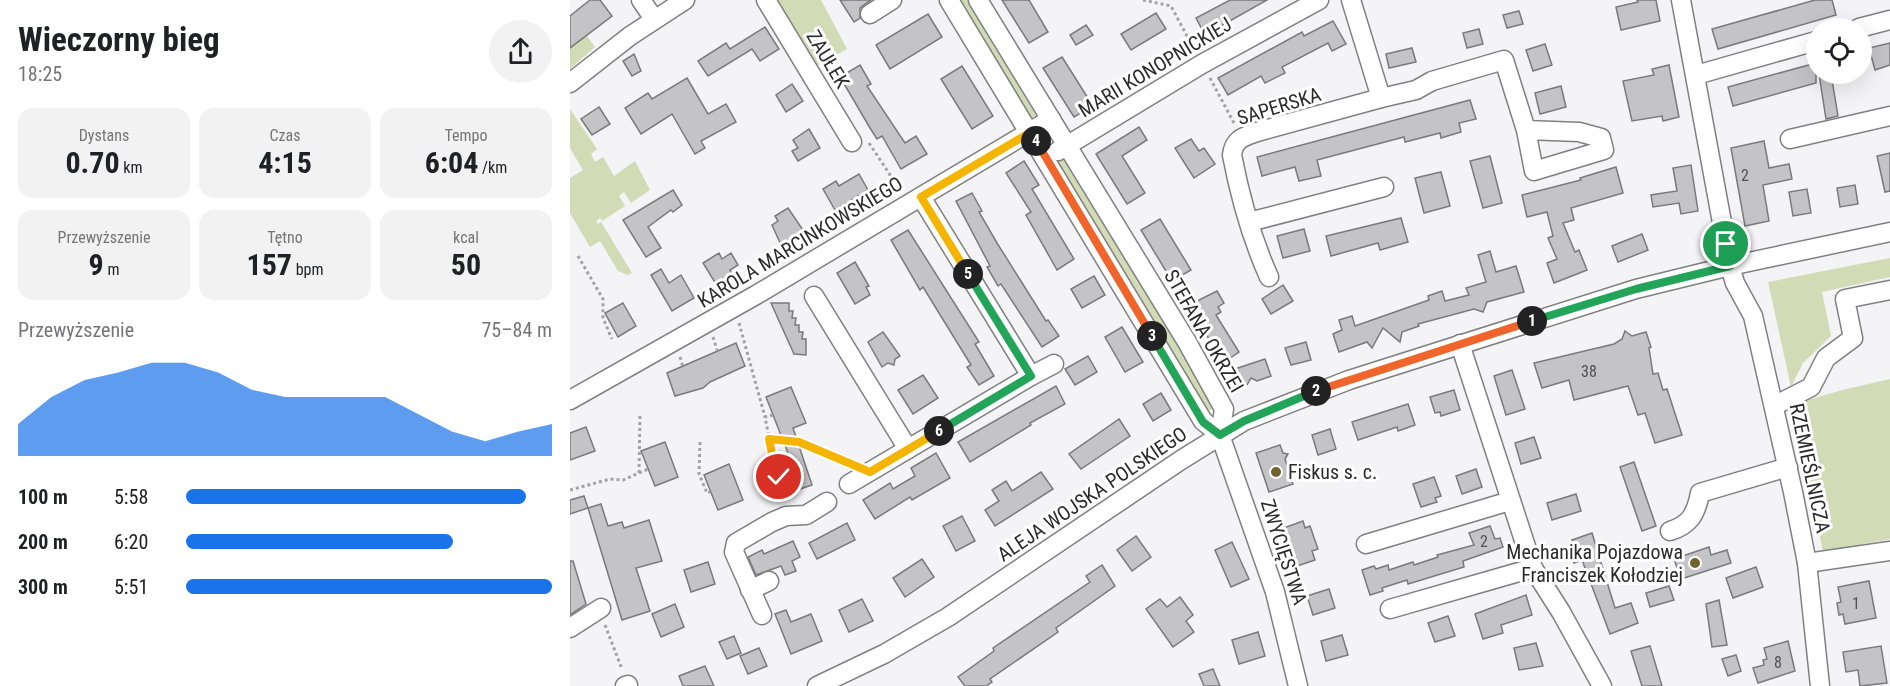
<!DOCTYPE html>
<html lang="pl">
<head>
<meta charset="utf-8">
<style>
  :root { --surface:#fff; --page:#f2f2f2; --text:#202124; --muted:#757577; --accent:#1a73e8 }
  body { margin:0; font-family:"Roboto Condensed",sans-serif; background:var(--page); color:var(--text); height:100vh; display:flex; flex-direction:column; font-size:22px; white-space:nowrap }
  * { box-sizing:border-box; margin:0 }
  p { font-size:20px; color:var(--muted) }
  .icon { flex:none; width:33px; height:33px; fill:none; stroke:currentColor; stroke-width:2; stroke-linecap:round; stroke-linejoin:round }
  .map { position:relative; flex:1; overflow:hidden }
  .drawer { display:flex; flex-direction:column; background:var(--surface); width:570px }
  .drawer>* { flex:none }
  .buttons { position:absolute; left:1236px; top:18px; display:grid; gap:12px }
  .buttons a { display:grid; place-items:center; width:66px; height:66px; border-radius:50%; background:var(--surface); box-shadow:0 6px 24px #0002; font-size:30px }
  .pin { position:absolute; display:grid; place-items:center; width:51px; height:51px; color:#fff; margin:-26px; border:3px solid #fff; border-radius:50%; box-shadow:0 2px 6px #0007 }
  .km { position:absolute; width:30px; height:30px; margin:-15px; border-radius:50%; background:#222; color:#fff; font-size:16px; line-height:30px; text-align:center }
  .round { display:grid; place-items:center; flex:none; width:63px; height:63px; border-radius:32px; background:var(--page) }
  .summary { display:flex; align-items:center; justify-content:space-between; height:102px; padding:0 18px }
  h1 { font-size:33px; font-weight:700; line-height:45px }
  .stats { display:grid; grid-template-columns:repeat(3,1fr); gap:9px; height:102px; padding:6px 18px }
  .stats div { display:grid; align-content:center; border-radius:15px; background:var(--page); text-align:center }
  .stats b { font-size:30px; font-weight:700 }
  .stats small { font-size:16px; font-weight:400 }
  .stats p { font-size:16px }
  .chart { height:168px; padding:12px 18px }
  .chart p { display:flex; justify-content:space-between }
  .chart svg { width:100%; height:108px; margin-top:6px; fill:var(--accent); opacity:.7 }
  ul { padding:0 18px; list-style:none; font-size:20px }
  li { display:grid; grid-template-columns:96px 72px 1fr; align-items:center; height:45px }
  li i { height:15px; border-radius:8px; background:var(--accent) }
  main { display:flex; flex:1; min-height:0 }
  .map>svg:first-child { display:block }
</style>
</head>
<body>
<main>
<section class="drawer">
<div class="summary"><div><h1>Wieczorny bieg</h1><p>18:25</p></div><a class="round"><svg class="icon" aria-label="share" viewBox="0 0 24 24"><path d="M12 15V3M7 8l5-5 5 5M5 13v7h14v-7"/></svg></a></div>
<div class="stats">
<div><p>Dystans</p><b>0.70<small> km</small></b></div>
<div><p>Czas</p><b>4:15</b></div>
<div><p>Tempo</p><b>6:04<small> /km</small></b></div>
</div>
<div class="stats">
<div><p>Przewyższenie</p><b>9<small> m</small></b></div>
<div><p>Tętno</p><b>157<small> bpm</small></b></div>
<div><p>kcal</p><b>50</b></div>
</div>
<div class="chart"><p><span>Przewyższenie</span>75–84 m</p>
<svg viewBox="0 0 160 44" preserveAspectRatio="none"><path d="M0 44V31L10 20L20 13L30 10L40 6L50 6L60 10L70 17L80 20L90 20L100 20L110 20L120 27L130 34L140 38L150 34L160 31V44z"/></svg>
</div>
<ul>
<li><b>100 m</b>5:58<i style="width:93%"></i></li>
<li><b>200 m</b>6:20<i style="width:73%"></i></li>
<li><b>300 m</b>5:51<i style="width:100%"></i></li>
</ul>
</section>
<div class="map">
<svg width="1320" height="686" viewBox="0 0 1320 686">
  <rect width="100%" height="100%" fill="#f4f3f5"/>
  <g fill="#d2dbb5">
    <polygon points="205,0 251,0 277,49 245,67"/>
    <polygon points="385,0 402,0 468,112 464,117 460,118"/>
    <polygon points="17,36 25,47 0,69 0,48"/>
    <polygon points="0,109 27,149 21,154 25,162 33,157 44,176 65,161 80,190 61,203 54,192 49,196 55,206 32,221 30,218 26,221 28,224 31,222 62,273 58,275 48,271 30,241 20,247 0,213 0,178 13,170 0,148"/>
    <polygon points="497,158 645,402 641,410 636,410 487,163 491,159"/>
    <polygon points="1320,258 1320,277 1252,292 1261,336 1233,363 1221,387 1198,282"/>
    <polygon points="1320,379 1320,539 1253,552 1224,404 1272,390"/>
  </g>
  <g fill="#c4c4c6" stroke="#7a7a7c" stroke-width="1.5">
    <polygon points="20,0 30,0 42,16 0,48 0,16"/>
    <polygon points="270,0 301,0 290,8 290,18 284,22"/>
    <polygon points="432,0 459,0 478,32 459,43"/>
    <polygon points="660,0 697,0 635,35 626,18"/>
    <polygon points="1067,0 1086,0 1090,21 1051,30 1046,7 1068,2"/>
    <polygon points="1245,0 1262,0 1266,15 1148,49 1142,29"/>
    <polygon points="949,11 953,24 937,28 933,15"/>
    <polygon points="586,13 596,29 561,50 551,34"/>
    <polygon points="358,14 372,37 320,69 306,45"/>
    <polygon points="763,21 776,44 762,51 758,43 712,67 715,73 695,83 691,76 658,95 648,78 732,32 734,36"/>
    <polygon points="516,25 523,35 506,45 500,35"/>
    <polygon points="195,27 209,49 190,61 182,49 138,76 128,61 156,43 160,49"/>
    <polygon points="909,29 913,44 897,48 893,33"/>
    <polygon points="1320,43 1320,65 1305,70 1299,48"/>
    <polygon points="975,44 982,65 963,71 956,50"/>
    <polygon points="842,48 846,62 819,68 816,54"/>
    <polygon points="64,54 71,71 62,76 53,61"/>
    <polygon points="492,57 523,106 504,117 473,68"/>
    <polygon points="1246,63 1246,83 1163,106 1158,87"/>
    <polygon points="290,65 301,84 297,86 335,143 346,136 357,154 331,169 312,136 307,139 300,128 270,77"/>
    <polygon points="1099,65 1109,117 1093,121 1092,116 1062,121 1053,81 1084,75 1082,69"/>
    <polygon points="392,66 423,116 402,129 371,79"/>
    <polygon points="1249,74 1261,74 1268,116 1256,119"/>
    <polygon points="117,78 138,114 156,104 166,122 131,141 135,148 125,154 102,114 71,134 55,108 78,93 82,99"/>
    <polygon points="222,84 233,101 216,112 206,95"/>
    <polygon points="991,86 996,107 970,114 965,93"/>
    <polygon points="900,100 906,119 889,123 891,132 871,138 870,133 835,142 834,137 747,160 751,176 729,181 725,167 692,176 687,157"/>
    <polygon points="29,107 40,124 22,135 11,119"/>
    <polygon points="569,127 577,140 552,156 575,193 557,204 526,154"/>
    <polygon points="239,129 250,148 228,161 222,151 228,148 223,140"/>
    <polygon points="621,139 629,151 634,148 645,164 624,178 605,148"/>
    <polygon points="1194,141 1199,168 1219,164 1222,179 1193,185 1199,221 1175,226 1161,148"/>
    <polygon points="1320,153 1320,191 1315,192 1307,156"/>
    <polygon points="920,156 932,203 913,208 900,161"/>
    <polygon points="454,161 469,185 462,189 504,259 487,270 456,215 461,212 436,173"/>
    <polygon points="1121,165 1128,211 1111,214 1109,203 1083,207 1081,195 1107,191 1103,168"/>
    <polygon points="1046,167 1053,193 1001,208 1004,220 993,223 1005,252 1009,250 1017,270 984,283 977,263 987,259 978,238 983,236 977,212 957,217 952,195 1011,180 1010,178"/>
    <polygon points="871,172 880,206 854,213 845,178"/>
    <polygon points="289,174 298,190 265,210 253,189 266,181 269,186"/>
    <polygon points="1285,185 1288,204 1270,207 1267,188"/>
    <polygon points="1237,189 1241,213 1223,216 1219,192"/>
    <polygon points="103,190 112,205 103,212 101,210 78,227 91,248 76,257 53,220"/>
    <polygon points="402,193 412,211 409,212 427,243 476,321 478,320 489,336 472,347 431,284 428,286 417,267 420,266 386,201"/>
    <polygon points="218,208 233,230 211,245 202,225 208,221 205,216"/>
    <polygon points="831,218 838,242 810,250 808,243 761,256 756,236"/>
    <polygon points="590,219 621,270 602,281 571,230"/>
    <polygon points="734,229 740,251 713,258 707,236"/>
    <polygon points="338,230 409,342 405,344 424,376 409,385 397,367 401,365 353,287 350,290 321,240"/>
    <polygon points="1072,234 1078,250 1048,262 1042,246"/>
    <polygon points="920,251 926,272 946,266 954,292 917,302 913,312 904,309 848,324 849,326 832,332 830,342 813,328 802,348 797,342 769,352 763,334 772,330 769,320 782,316 785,326 859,300 858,296 872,291 875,301 899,295 896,288 916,282 908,255"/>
    <polygon points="149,253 152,259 161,253 168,265 160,270 162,274 146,284 133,263"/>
    <polygon points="285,262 299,286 296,287 300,295 285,304 267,273"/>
    <polygon points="91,269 99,283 111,275 124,298 102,311 81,275"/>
    <polygon points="524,276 535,295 512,308 501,289"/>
    <polygon points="713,285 723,301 701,314 692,299"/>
    <polygon points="647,291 654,303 648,307 651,312 646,315 669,352 653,363 619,305"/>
    <polygon points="53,303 66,326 48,337 35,313"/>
    <polygon points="201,303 219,303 219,311 223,311 222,318 226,318 225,325 229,325 229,332 233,332 232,339 236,339 236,355 224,354"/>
    <polygon points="552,327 573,362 555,372 535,337"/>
    <polygon points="1055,331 1062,336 1076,332 1081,347 1079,348 1083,374 1088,373 1093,390 1097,389 1112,435 1085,443 1075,413 1068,415 1058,386 1004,400 999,380 972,388 964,363 1044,344 1052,339"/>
    <polygon points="313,332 330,356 325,359 324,365 318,363 312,367 298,342"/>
    <polygon points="736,342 741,360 721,365 715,348"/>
    <polygon points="166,343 175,366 140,382 133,388 105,396 97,373"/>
    <polygon points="518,356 527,372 505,385 495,369"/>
    <polygon points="695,359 701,376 687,381 681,378 677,385 672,387 667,384 665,379 669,371 665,369"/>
    <polygon points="942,370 955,409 936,415 924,376"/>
    <polygon points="353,375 368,398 343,414 328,390"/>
    <polygon points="486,386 495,404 460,423 461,425 400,462 388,442"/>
    <polygon points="221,387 236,423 223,428 242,485 215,494 203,458 218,453 196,397"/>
    <polygon points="884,390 890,410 871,416 870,412 865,413 860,397"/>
    <polygon points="591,393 601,410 583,421 573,404"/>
    <polygon points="838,404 845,425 828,431 827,427 788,440 782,422"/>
    <polygon points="549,419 560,436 511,469 499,454"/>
    <polygon points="16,427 25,451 0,460 0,433"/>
    <polygon points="760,429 766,449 748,455 742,435"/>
    <polygon points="964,437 971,458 951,464 945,443"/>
    <polygon points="95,442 108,477 85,486 71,451"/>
    <polygon points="710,445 713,453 718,454 715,459 723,484 699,492 686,453"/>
    <polygon points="366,453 380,478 342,500 340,497 305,519 293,500 320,483 323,489 345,476 341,468"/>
    <polygon points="1064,462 1086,526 1072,531 1050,467"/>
    <polygon points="159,464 173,500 148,510 134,475"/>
    <polygon points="906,469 912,487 892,494 886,476"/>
    <polygon points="471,472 483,489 425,526 415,510 429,501 422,490 436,481 442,491"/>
    <polygon points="864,477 871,496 865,498 867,502 851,507 843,484"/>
    <polygon points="1006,494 1011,511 982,520 977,503"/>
    <polygon points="14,496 18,508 0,514 0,500"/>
    <polygon points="31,504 38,526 52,522 54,528 79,520 92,561 66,568 80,611 52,620 18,508"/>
    <polygon points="392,516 405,541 386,551 373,526"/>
    <polygon points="733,521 735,528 740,526 748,549 742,551 745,560 724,567 721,558 713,561 706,540 714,538 711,529"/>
    <polygon points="277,523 285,540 247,559 239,543"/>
    <polygon points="920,526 925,539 930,538 933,547 893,561 894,567 838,584 837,580 812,588 813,591 800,595 792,570 804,566 806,569 818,565 819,570 843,562 844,565 868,557 867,555 904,545 899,533"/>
    <polygon points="1022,533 1045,608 1061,603 1068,623 1040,634 1012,560 1004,563 1001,552 1006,550 1002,540"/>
    <polygon points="566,536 581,557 562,571 547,550"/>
    <polygon points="223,541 230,557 222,561 226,571 215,575 211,566 186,575 178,557 192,550 194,554"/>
    <polygon points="662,542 679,579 661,587 645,550"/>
    <polygon points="1139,547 1141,555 1157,550 1161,563 1111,579 1104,559"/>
    <polygon points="352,559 364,577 335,597 323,578"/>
    <polygon points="0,561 3,561 16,604 0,615"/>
    <polygon points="138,562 145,584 121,592 114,570"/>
    <polygon points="532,565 545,586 486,628 488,632 420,679 422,682 416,686 395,686 388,677 424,651 423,648 520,582 516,576"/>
    <polygon points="1186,567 1193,587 1163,598 1156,578"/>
    <polygon points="1299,581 1306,618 1275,624 1273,614 1269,615 1267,603 1271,602 1268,587"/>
    <polygon points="1099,586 1104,600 1080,607 1076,593"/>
    <polygon points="759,589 765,608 743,615 737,596"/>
    <polygon points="956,595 962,615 931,625 933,633 913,639 905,614"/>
    <polygon points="610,597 623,615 616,621 624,632 603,647 576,609 590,599 597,607"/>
    <polygon points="292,599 303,621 279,632 269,610"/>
    <polygon points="1149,600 1157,645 1142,647 1136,604"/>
    <polygon points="105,604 114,627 91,637 82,614"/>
    <polygon points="216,610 221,622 241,614 252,641 221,654 205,614"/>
    <polygon points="878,616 885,636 865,642 858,623"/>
    <polygon points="688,632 695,656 669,664 662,640"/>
    <polygon points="772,635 778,655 756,661 751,641"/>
    <polygon points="164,636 171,653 157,659 149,642"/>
    <polygon points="1218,641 1225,671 1188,683 1183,668 1194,665 1193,660 1197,659 1194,648"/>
    <polygon points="966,643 973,666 949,670 944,648"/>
    <polygon points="1080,646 1092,686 1072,686 1061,651"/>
    <polygon points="1311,646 1317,683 1290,686 1288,670 1276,672 1273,652"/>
    <polygon points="189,648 197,666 178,674 170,656"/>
    <polygon points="1166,655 1171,671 1158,676 1152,659"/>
    <polygon points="135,666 144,686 113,686 109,676"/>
    <polygon points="643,669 650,686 634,686 629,674"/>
  </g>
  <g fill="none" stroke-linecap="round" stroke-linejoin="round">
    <g stroke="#808082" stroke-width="21">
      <g id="minor">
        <polyline points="71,0 84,19"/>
        <polyline points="196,0 282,142"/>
        <polyline points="379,0 633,421 650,435"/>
        <polyline points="408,0 617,342 654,409 650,435 705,592 728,686"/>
        <polyline points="1111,0 1160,266 1165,283 1183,316 1223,492 1237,563 1250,686"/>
        <polyline points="300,14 322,0"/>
        <polyline points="1289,28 1320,20"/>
        <polyline points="1126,75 1246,41"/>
        <polyline points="0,83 60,36 115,0"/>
        <polyline points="811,98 846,90 862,81 934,60 956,130 964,171 1034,150 1031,138 1009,132 956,130"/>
        <polyline points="1220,139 1320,116"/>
        <polyline points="488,151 632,64 749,0"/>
        <polyline points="679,222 814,187"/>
        <path d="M 699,277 C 682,239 670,197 662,155 C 664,139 673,137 687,132 L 811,98 L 781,0"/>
        <polyline points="244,296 338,449"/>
        <polyline points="890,344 963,568 991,612 1032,686"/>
        <polyline points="461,376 484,364"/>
        <polyline points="0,400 186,295 481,119"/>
        <polyline points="1204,406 1241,387 1256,358 1283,338 1275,299 1320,290"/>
        <polyline points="279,484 461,376 351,197"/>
        <path d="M 1100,531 C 1120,525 1126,514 1130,493 L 1218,467"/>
        <polyline points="796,544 940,501"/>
        <polyline points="1237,563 1320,551"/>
        <polyline points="180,590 199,581"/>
        <polyline points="820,609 963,568"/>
        <polyline points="192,615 164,552 166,543 202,522 216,516 236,515 257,502"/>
        <polyline points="0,628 31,608"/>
        <polyline points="55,686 58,685"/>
        <polyline points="247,686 314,654 378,617 611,460 674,421 779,380 1066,289 1160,266 1320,232"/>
      </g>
    </g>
    <g stroke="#a3a2a4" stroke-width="3" stroke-dasharray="3 3" stroke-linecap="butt">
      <polyline points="573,0 601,6 625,51"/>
      <polyline points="640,78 665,125"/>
      <polyline points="299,143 330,190"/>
      <polyline points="8,256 33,299 33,318 42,339"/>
      <polyline points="169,323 195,417"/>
      <polyline points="143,337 147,350"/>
      <polyline points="110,357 113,367"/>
      <polyline points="203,415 195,417 207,478 209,477"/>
      <polyline points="197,439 229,442 283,464"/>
      <polyline points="130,442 129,474 137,493 140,492"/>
      <polyline points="69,473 78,469"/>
      <polyline points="0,490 40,479 53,480 69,473 70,414"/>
      <polyline points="35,625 52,669"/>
    </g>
    <use href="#minor" stroke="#fff" stroke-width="18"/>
  </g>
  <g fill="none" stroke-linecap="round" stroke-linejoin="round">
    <g stroke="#fff" stroke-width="12">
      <polyline id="split-1" points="962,321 1066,289 1160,266 1156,244"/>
    </g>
    <g stroke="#fff" stroke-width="12">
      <polyline id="split-2" points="746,391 962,321"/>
    </g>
    <g stroke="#fff" stroke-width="12">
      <polyline id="split-3" points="582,336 633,422 650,435 674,421 746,391"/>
    </g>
    <g stroke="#fff" stroke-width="12">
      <polyline id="split-4" points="466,141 582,336"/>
    </g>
    <g stroke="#fff" stroke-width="12">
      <polyline id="split-5" points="398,274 351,197 461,132 466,141"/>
    </g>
    <g stroke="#fff" stroke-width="12">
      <polyline id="split-6" points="369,431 461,376 398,274"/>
    </g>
    <g stroke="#fff" stroke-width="12">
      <polyline id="split-7" points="209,477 207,478 199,439 229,442 300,472 369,431"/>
    </g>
    <use href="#split-1" stroke="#22a559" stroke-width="8"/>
    <use href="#split-2" stroke="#f0652b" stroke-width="8"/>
    <use href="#split-3" stroke="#22a559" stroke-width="8"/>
    <use href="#split-4" stroke="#f0652b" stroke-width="8"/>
    <use href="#split-5" stroke="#f5b400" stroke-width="8"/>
    <use href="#split-6" stroke="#22a559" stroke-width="8"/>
    <use href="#split-7" stroke="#f5b400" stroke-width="8"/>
  </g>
  <g fill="#706330" stroke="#fff" stroke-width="2">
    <circle cx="706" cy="472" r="6"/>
    <circle cx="1125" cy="563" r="6"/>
  </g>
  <g text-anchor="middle" stroke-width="6" stroke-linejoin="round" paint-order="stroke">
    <g font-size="16" fill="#515152">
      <text x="1175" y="181">2</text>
      <text x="1019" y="377">38</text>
      <text x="914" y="547">2</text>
      <text x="1286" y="609">1</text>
      <text x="1208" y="668">8</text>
    </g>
    <g font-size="20" fill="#2b2b2c" stroke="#fff">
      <text transform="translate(258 59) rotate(59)" y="7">ZAUŁEK</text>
      <text transform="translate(585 67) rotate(-31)" y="7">MARII KONOPNICKIEJ</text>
      <text transform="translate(709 106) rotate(-17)" y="7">SAPERSKA</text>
      <text transform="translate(230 242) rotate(-31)" y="7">KAROLA MARCINKOWSKIEGO</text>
      <text transform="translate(634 331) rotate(60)" y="7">STEFANA OKRZEI</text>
      <text transform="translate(1240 468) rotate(78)" y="7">RZEMIEŚLNICZA</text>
      <text transform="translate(522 494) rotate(-34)" y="7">ALEJA WOJSKA POLSKIEGO</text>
      <text transform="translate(714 552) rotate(72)" y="7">ZWYCIĘSTWA</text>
    </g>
    <g font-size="20" fill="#2b2b2c" stroke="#fff" text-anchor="start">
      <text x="718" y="479">Fiskus s. c.</text>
      <text x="1113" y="559" text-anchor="end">Mechanika Pojazdowa<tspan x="1113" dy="23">Franciszek Kołodziej</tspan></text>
    </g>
  </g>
</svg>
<div class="buttons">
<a><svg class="icon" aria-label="locate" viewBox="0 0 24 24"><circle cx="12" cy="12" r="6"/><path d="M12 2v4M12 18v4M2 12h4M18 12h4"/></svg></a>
</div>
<div class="pin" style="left:1156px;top:244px;background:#1e9e55"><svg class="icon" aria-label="arrive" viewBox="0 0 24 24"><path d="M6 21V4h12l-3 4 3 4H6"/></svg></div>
<div class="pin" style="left:209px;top:477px;background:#d93025"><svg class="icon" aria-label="check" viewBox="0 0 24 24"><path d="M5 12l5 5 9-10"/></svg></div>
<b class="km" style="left:962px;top:321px">1</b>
<b class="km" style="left:746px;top:391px">2</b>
<b class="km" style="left:582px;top:336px">3</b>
<b class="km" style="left:466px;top:141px">4</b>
<b class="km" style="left:398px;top:274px">5</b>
<b class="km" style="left:369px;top:431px">6</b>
</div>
</main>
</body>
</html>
